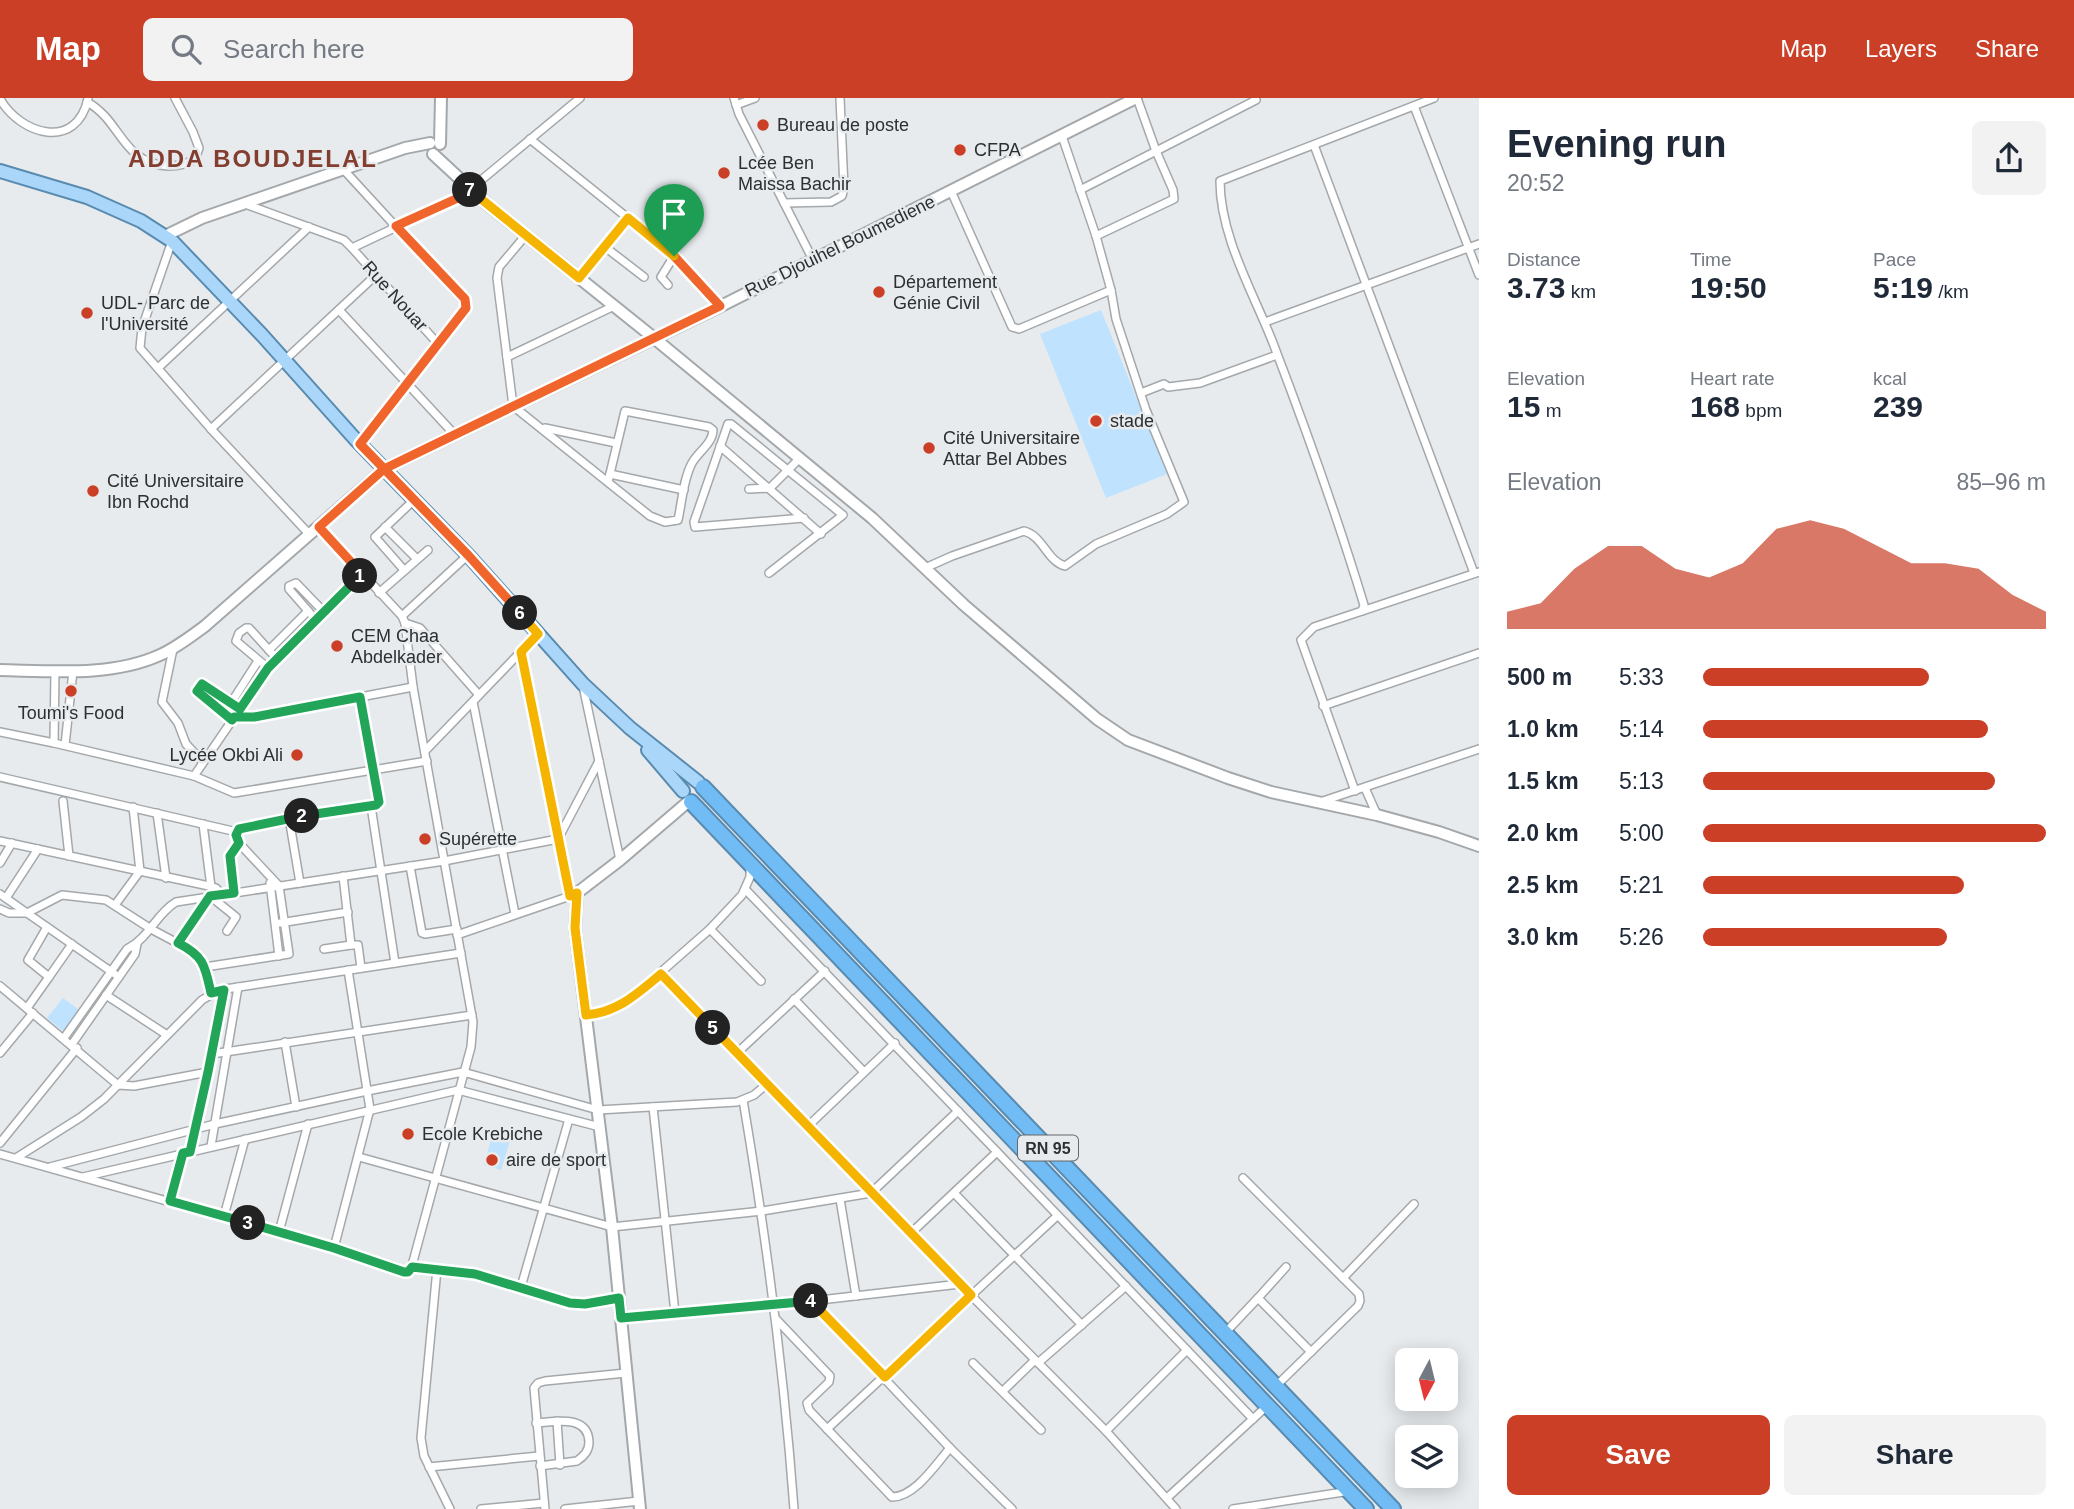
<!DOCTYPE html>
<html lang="en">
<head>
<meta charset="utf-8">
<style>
  :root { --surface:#fff; --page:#f2f2f3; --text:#1f2937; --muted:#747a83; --accent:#ca3f26 }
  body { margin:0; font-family:Arial,sans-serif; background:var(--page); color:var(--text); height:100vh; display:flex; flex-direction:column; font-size:26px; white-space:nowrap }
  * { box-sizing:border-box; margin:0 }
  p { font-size:23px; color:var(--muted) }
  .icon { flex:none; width:38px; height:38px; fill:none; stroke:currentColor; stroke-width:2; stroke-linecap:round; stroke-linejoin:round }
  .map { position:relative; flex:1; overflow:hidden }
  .panel { display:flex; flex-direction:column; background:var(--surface); width:595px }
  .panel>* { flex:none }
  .needle { width:46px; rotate:187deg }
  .tools { position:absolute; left:1395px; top:1250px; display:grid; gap:14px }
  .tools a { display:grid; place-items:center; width:63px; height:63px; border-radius:10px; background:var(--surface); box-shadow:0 4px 18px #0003; font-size:35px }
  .pin { position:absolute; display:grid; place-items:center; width:60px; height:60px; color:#fff; margin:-72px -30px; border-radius:50% 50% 50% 0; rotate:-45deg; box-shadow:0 0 7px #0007 }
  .pin .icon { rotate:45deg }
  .km { position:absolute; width:35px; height:35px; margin:-18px; border-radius:50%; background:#222; color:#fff; font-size:19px; line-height:35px; text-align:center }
  .round { display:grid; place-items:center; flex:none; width:74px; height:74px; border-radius:10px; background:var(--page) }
  .headline { display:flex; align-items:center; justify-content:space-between; height:119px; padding:0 28px }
  h1 { font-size:38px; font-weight:600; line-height:52px }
  .stats { display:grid; grid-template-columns:repeat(3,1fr); gap:10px; height:119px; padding:7px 28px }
  .stats div { display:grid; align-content:center }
  .stats b { font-size:30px; font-weight:600 }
  .stats small { font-size:19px; font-weight:400 }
  .stats p { font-size:19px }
  .chart { height:196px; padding:14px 28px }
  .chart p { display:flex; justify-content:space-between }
  .chart svg { width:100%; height:126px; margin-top:7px; fill:var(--accent); opacity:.7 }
  .action { display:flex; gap:14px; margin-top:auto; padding:14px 28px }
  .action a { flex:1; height:80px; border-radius:10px; background:var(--accent); color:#fff; font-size:28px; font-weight:600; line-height:80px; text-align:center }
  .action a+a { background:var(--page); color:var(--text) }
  ul { padding:0 28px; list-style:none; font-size:23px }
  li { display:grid; grid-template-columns:112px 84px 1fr; align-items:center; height:52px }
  li i { height:18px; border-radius:9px; background:var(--accent) }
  header { display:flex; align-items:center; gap:42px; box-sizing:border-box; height:98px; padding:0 35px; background:var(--accent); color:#fff }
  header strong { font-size:33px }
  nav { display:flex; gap:38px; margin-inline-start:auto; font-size:24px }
  .search { width:490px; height:63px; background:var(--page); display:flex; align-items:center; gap:18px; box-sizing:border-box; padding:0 24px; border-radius:10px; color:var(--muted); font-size:26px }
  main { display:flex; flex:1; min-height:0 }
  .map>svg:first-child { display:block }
</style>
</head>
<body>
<header>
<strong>Map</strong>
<div class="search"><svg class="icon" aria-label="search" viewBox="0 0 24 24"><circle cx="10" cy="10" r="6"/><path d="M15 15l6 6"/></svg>Search here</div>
<nav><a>Map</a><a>Layers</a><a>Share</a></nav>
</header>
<main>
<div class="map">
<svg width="1479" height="1411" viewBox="0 0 1479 1411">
  <rect width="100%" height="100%" fill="#e7ebee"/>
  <g fill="#bfe2fe">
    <polygon points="1101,212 1167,376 1106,400 1040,236"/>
    <polygon points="63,900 79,912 63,933 47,920"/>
    <polygon points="493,1034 511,1039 501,1072 484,1067"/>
  </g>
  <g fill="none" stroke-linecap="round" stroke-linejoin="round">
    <g stroke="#a4a8ab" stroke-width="10">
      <g id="street">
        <polyline points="734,0 739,16 813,162"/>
        <path d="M 0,1 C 21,37 76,53 88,1"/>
        <path d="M 87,4 C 122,23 121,65 168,68 C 178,68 186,67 195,61 L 199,50 L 193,34 L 175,0"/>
        <polyline points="736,7 755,0"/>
        <polyline points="1414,8 1479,177"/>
        <polyline points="530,41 671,155 721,208"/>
        <polyline points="1314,47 1474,475"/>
        <polyline points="343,71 466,205 466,212 360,346"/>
        <polyline points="1080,92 1256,2 1255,0"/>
        <polyline points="951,93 1012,229 1019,231 1111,192"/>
        <polyline points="784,105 831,104 842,98 844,90 840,0"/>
        <polyline points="245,106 344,142 352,150 462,98 580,0"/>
        <path d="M 526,137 L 499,169 L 497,180 L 513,308 L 650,418 L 665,424 L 678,422 C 682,404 683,382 692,365 C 698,354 713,345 713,332 L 709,329 L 625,313 L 608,384"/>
        <polyline points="1096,138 1174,101 1173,92 1156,53 1137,0"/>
        <polyline points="172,143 142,230 140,250 211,331 310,437"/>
        <polyline points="605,149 644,179"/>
        <polyline points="352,150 439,247"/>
        <polyline points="579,180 628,120"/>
        <polyline points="668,187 661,179 674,158"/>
        <polyline points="339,212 455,337"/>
        <polyline points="1265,224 1479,146"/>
        <polyline points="507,259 614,208"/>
        <polyline points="158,270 309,129"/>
        <polyline points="1141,295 1164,286 1168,289 1200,285 1277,257"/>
        <polyline points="545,330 616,345"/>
        <polyline points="211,331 376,177"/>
        <polyline points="720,348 821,436"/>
        <polyline points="610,376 684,392"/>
        <polyline points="749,391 770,390 799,361"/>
        <polyline points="385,429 417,461"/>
        <path d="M 925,470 L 952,458 L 1024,433 C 1043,438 1047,463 1065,468 L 1096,446 L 1167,416 L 1184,404 L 1146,312 L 1116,221 L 1111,192 L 1096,138 L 1062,38"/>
        <polyline points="404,472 375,439 414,402"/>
        <polyline points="769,475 843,417 731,326 728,326 694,424 695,429 804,420"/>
        <polyline points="379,495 428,452"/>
        <path d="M 1362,513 L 1364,507 C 1337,418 1306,331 1273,245 C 1253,194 1220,138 1220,83 L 1434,0"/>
        <polyline points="402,518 468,457"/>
        <polyline points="316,522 289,491 289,488 296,485 324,514"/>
        <polyline points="405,525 420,530 479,597"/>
        <polyline points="173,551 162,604 178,625 186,646 203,664"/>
        <polyline points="269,552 308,513"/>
        <polyline points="521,554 570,798"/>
        <polyline points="268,570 236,543 239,535 246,530 249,530 277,561"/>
        <polyline points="583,588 620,762"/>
        <polyline points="360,599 379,702 377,706 371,708"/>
        <polyline points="473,604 515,816"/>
        <polyline points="231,605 258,563"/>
        <polyline points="1323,608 1479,555"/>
        <polyline points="234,619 254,619 413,589"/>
        <polyline points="232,622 197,592 203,586 240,611"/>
        <polyline points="0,634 54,645 194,678 234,695 427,663"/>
        <polyline points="54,645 55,573"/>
        <polyline points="65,647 73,573"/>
        <polyline points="425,653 538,536"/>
        <polyline points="194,678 268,570 362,476"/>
        <polyline points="0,679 237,734"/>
        <polyline points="1365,690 1377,717"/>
        <polyline points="1355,693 1301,542 1314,529 1479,474"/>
        <polyline points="63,703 69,758"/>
        <polyline points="1323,703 1479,651"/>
        <polyline points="157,715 166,780"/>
        <polyline points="289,720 300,785"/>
        <polyline points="203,726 211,789"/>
        <polyline points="0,743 209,788 216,790 222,797"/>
        <polyline points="0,765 12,745"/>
        <polyline points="410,768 422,835 425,836 457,831"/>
        <polyline points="343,778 351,847 358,847 361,870"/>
        <polyline points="270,785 279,858"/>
        <polyline points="746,792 1253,1321"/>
        <polyline points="234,795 230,758 239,745"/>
        <polyline points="0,796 27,815 62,797 106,802 151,831 196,855 205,869 211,895"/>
        <polyline points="6,800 38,751"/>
        <polyline points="115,807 140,773 133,709"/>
        <polyline points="0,811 9,815 27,815 119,879"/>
        <polyline points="280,825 348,814"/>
        <polyline points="47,829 28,862 49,879 72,846"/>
        <polyline points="710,831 761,883"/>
        <polyline points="457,837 573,797"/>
        <polyline points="178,845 210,798 236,819 227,833"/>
        <polyline points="324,851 351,847"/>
        <polyline points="205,869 289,856 279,788 237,743 236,737 239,731 371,708 395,865"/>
        <polyline points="661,876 910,1136 1106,1333 1176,1411"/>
        <polyline points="0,888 118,987 134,988 208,974"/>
        <polyline points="106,897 167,937"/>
        <polyline points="794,901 864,974"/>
        <polyline points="27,910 49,879"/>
        <polyline points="586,917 604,915 628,903 710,831 742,797 750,779 750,766"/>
        <path d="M 64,940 L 127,851 C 149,840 156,816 176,804 L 444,763 L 558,741 L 599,663"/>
        <polyline points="285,944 296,1009"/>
        <polyline points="72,946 135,856 137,846"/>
        <polyline points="0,955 33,915"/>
        <polyline points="737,955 825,873"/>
        <polyline points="212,956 472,917"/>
        <path d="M 743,1002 C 766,1138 784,1274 794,1411"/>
        <polyline points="653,1009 675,1215"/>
        <polyline points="807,1029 895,945"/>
        <polyline points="0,1045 77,950"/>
        <polyline points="211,1048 238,889"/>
        <polyline points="190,1054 208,974 224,892"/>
        <polyline points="0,1056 334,1150 404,1174 411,1171 471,949 473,924 413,589 405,525 402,518 319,429"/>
        <polyline points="359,1059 612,1129 762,1113 871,1095 958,1013"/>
        <polyline points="16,1060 81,1019 104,1001 202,902 219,892 461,855"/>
        <polyline points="50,1069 215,1026 367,993 463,974 598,1012 737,1004 754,997 767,986"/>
        <polyline points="83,1079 458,992 600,1029"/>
        <polyline points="1243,1080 1359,1196 1360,1203 1358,1208 1276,1288"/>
        <polyline points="954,1095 1082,1227"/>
        <polyline points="840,1101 856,1198"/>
        <polyline points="170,1103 183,1055"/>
        <polyline points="224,1118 245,1041"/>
        <polyline points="279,1134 308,1026"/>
        <polyline points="910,1136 997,1054"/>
        <polyline points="334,1150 370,1011 348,872"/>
        <polyline points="412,1169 476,1176 570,1205 585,1206 619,1200"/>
        <polyline points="437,1171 421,1340 424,1358 450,1411"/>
        <polyline points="1343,1180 1414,1106"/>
        <polyline points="521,1189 569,1021"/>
        <polyline points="1258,1200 1286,1169"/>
        <polyline points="811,1203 950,1350 1012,1411"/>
        <polyline points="621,1220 811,1203 960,1186"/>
        <path d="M 776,1221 L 830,1278 L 829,1284 L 807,1305 L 809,1312 L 892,1399 C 915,1399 936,1366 950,1350"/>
        <polyline points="1225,1235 1258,1200 1311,1254"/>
        <polyline points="973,1265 1041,1332"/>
        <polyline points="1038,1265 1126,1188"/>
        <polyline points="1003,1293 1035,1262"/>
        <polyline points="557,1323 560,1367"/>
        <path d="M 536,1325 C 554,1324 588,1316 589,1344 C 589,1353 584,1358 577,1363 L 540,1368"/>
        <polyline points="827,1331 1057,1118"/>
        <polyline points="1106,1333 1187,1252"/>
        <polyline points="429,1369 539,1358"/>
        <polyline points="1167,1400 1267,1308"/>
        <polyline points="481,1411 544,1405"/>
        <polyline points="545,1411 534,1290 538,1285 545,1283 626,1275"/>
        <polyline points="565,1411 639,1403"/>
        <polyline points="1233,1411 1350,1393"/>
      </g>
    </g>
    <g stroke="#a4a8ab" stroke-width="14">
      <g id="secondary">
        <polyline points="440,46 441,0"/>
        <polyline points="433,56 487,106 654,240 872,420 964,507 1097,621 1128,642 1228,680 1271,694 1377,717 1439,734 1479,748"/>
        <polyline points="165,138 202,120 405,50 430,45"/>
        <path d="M 0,572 C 51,573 112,579 160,557 C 176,550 190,539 205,528 L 384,371 L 721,208 L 1136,0"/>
        <polyline points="640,1411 612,1129 575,830 577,795 620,762 689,703"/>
      </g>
    </g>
    <g stroke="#598bb0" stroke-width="16">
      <g id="primary">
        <polyline points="0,73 87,99 141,123 172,143 262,237 356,342 468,457 583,586 630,630 698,684"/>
        <polyline points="648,652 683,693"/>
      </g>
    </g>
    <g stroke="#598bb0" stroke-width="18">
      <g id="highway">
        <polyline points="703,689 1393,1411"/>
        <polyline points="691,704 1366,1411"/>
      </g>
    </g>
    <use href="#street" stroke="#fff" stroke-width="7"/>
    <use href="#secondary" stroke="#fff" stroke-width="10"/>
    <use href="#primary" stroke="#aad7f9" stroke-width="12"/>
    <use href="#highway" stroke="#71bcf5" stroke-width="14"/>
  </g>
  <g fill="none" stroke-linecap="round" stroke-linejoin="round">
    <g stroke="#fff" stroke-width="14">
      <polyline id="split-1" points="360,478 362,476 319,429 384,371 720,208 674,158"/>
    </g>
    <g stroke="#fff" stroke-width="14">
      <polyline id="split-2" points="302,718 376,707 379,704 360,599 254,619 234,619 232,622 197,593 202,586 240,611 268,570 360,478"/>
    </g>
    <g stroke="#fff" stroke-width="14">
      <path id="split-3" d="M 248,1125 L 170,1103 L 183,1055 L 190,1054 L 208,974 L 224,892 L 211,895 C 205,868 204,858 178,845 L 210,798 L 234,795 L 230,758 L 239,745 L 236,737 L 239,731 L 302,718"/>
    </g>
    <g stroke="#fff" stroke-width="14">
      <polyline id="split-4" points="248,1125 334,1150 404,1174 408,1174 412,1169 475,1176 570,1205 585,1206 619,1200 621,1220 811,1203"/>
    </g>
    <g stroke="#fff" stroke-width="14">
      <polyline id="split-5" points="713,930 971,1197 885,1279 811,1203"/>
    </g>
    <g stroke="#fff" stroke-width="14">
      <path id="split-6" d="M 520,515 L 538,536 L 521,554 L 570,798 L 577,795 L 575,830 L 586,917 C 618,914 637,896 661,876 L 713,930"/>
    </g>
    <g stroke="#fff" stroke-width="14">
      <polyline id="split-7" points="470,92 458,100 396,128 465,201 466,210 360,346 468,457 520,515"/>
    </g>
    <g stroke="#fff" stroke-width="14">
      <polyline id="split-8" points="470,92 579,180 628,120 674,158"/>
    </g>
    <use href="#split-1" stroke="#f0652b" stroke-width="9"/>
    <use href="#split-2" stroke="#22a559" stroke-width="9"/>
    <use href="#split-3" stroke="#22a559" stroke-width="9"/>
    <use href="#split-4" stroke="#22a559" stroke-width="9"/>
    <use href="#split-5" stroke="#f5b400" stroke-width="9"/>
    <use href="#split-6" stroke="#f5b400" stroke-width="9"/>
    <use href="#split-7" stroke="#f0652b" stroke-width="9"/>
    <use href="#split-8" stroke="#f5b400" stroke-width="9"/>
  </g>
  <g fill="#ca3f26" stroke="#e7ebee" stroke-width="2.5">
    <circle cx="763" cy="27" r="7"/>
    <circle cx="960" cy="52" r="7"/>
    <circle cx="724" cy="75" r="7"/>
    <circle cx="879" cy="194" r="7"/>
    <circle cx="87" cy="215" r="7"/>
    <circle cx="1096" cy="323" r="7"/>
    <circle cx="929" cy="350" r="7"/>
    <circle cx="93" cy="393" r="7"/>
    <circle cx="337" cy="548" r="7"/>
    <circle cx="71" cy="593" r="7"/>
    <circle cx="297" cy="657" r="7"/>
    <circle cx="425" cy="741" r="7"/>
    <circle cx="408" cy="1036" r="7"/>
    <circle cx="492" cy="1062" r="7"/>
  </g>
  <g text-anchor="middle" stroke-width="5" stroke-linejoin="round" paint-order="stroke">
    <rect fill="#e7ebee" stroke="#656769" stroke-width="2" x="1018" y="1037.5" width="60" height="25" rx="5"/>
    <g font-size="16" font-weight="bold" fill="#2d2f30">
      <text x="1048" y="1056">RN 95</text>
    </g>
    <g font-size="18" fill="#2d2f30" stroke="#e7ebee" text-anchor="start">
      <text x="777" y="33">Bureau de poste</text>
      <text x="974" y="58">CFPA</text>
      <text x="738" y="71">Lcée Ben<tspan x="738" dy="21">Maissa Bachir</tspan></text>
      <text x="893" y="190">Département<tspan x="893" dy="21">Génie Civil</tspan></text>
      <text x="101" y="211">UDL- Parc de<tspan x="101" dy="21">l'Université</tspan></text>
      <text x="1110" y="329">stade</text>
      <text x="943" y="346">Cité Universitaire<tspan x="943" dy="21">Attar Bel Abbes</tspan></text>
      <text x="107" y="389">Cité Universitaire<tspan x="107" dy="21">Ibn Rochd</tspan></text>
      <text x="351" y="544">CEM Chaa<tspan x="351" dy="21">Abdelkader</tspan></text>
      <text x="71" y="621" text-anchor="middle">Toumi's Food</text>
      <text x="283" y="663" text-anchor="end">Lycée Okbi Ali</text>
      <text x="439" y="747">Supérette</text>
      <text x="422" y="1042">Ecole Krebiche</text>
      <text x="506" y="1068">aire de sport</text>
    </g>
    <g font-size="18" fill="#2d2f30" stroke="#e7ebee">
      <text transform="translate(840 148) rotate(-26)" y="6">Rue Djouihel Boumediene</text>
      <text transform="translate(395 198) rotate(48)" y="6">Rue Nouar</text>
    </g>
    <g font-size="24" font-weight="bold" letter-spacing="2" fill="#843e30" stroke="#e7ebee">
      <text x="253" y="69">ADDA BOUDJELAL</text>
    </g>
  </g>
</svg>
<div class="tools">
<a><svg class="needle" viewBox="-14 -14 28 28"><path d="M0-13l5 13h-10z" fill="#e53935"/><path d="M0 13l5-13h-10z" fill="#747a83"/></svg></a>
<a><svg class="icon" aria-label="layers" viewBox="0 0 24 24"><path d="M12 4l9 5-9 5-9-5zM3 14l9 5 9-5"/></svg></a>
</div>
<div class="pin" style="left:674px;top:158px;background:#1e9e55"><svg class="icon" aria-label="arrive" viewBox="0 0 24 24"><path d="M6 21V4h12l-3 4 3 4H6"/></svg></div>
<b class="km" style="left:360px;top:478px">1</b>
<b class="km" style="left:302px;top:718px">2</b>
<b class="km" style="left:248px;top:1125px">3</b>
<b class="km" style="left:811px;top:1203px">4</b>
<b class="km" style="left:713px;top:930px">5</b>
<b class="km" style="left:520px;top:515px">6</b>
<b class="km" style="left:470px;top:92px">7</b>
</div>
<section class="panel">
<div class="headline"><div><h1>Evening run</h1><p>20:52</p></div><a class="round"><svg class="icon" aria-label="share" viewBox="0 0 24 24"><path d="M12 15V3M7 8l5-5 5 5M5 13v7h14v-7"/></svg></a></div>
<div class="stats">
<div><p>Distance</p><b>3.73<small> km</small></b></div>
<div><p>Time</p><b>19:50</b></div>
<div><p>Pace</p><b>5:19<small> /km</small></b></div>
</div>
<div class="stats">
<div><p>Elevation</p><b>15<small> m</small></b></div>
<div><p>Heart rate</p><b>168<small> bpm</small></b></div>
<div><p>kcal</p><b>239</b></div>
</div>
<div class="chart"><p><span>Elevation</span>85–96 m</p>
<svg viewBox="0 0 160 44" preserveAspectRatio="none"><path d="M0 44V38L10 35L20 23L30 15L40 15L50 23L60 26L70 21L80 9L90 6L100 9L110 15L120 21L130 21L140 23L150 32L160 38V44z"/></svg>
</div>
<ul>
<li><b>500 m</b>5:33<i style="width:66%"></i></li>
<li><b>1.0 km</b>5:14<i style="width:83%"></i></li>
<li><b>1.5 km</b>5:13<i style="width:85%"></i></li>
<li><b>2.0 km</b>5:00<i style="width:100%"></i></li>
<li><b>2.5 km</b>5:21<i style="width:76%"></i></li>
<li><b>3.0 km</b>5:26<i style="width:71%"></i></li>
</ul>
<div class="action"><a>Save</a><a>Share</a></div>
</section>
</main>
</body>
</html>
